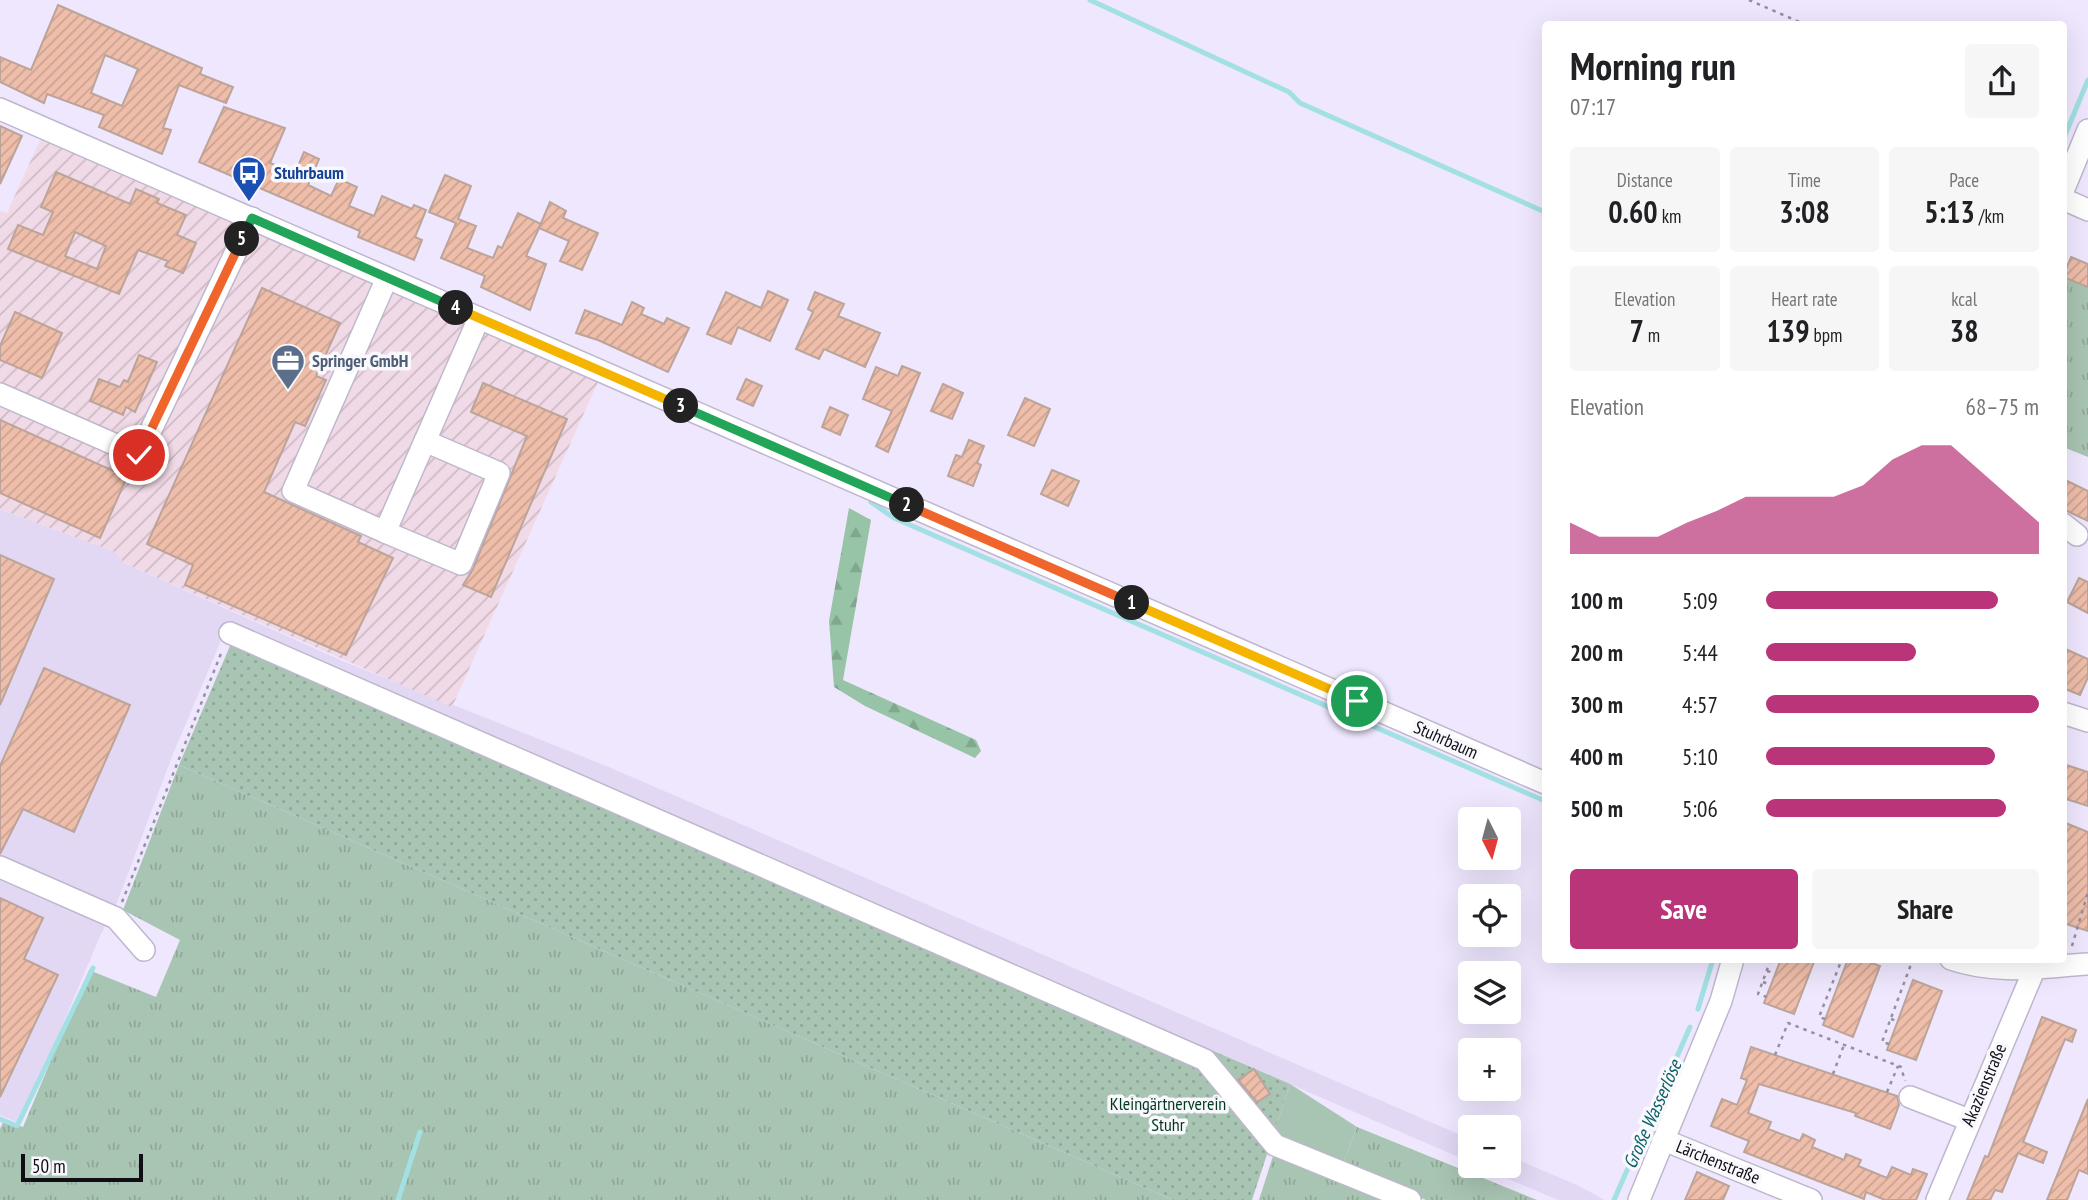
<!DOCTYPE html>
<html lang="en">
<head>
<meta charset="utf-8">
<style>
  :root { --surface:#fff; --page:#f6f6f6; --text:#202124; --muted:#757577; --accent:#b93478 }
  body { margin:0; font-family:"PT Sans Narrow",sans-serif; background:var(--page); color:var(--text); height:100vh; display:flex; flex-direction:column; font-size:26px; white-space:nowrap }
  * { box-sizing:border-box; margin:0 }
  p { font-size:23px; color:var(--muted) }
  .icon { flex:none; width:38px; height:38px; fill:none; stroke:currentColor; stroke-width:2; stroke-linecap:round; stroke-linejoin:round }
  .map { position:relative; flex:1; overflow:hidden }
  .details { position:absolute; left:1542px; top:21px; width:525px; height:942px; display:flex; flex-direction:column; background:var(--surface); border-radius:7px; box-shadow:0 7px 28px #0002 }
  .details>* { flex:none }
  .needle { width:46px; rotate:174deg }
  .controls { position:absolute; left:1458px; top:807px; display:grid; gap:14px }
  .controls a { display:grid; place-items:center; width:63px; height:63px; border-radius:7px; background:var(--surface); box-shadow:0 7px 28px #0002; font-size:35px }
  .scale { position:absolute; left:21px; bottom:18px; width:122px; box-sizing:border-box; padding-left:7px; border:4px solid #100d14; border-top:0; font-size:19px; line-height:24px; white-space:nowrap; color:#100d14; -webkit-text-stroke:5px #f9f8fc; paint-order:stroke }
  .pin { position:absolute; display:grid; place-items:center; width:60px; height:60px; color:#fff; margin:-30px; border:4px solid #fff; border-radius:50%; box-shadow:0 2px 7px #0007 }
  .km { position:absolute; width:35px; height:35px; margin:-18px; border-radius:50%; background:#222; color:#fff; font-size:19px; line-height:35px; text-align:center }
  .round { display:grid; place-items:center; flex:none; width:74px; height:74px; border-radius:7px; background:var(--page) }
  .headline { display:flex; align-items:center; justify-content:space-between; height:119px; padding:0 28px }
  h1 { font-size:38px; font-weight:700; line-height:52px }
  .metrics { display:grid; grid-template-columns:repeat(3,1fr); gap:10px; height:119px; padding:7px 28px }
  .metrics div { display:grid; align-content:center; border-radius:7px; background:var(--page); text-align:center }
  .metrics b { font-size:30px; font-weight:700 }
  .metrics small { font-size:19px; font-weight:400 }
  .metrics p { font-size:19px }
  .chart { height:196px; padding:14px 28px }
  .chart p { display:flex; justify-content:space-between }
  .chart svg { width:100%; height:126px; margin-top:7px; fill:var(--accent); opacity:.7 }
  .cta { display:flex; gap:14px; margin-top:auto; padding:14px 28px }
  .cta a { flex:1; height:80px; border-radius:7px; background:var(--accent); color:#fff; font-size:28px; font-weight:700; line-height:80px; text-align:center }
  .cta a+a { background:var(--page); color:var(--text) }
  ul { padding:0 28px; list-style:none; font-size:23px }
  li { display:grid; grid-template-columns:112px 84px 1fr; align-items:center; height:52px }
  li i { height:18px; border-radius:9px; background:var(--accent) }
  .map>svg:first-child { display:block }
</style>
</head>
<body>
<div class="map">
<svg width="2088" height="1200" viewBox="0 0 2088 1200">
  <defs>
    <pattern id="industrial-furrows" width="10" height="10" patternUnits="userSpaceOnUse" patternTransform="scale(1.75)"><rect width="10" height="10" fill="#f1dae7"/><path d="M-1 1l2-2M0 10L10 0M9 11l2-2" fill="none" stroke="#cebac5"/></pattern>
    <pattern id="grass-tufts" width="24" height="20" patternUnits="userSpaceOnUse" patternTransform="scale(1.75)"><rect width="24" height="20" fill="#a8c4b2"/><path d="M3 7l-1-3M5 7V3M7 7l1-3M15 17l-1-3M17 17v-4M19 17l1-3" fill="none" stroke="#90a798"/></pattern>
    <pattern id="forest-firs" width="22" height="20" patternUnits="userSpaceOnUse" patternTransform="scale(1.75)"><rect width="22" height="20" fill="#97c4a7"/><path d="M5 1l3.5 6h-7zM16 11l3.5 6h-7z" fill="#81a78f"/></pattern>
    <pattern id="garden-dots" width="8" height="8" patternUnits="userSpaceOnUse" patternTransform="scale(1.75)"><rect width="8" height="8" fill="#a8c4b2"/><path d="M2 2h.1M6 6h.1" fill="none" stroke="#90a798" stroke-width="1.8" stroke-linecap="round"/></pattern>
    <pattern id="building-hatch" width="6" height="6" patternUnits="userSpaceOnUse" patternTransform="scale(1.75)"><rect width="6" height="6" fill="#efbeaa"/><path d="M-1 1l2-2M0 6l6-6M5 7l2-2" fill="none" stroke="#cca291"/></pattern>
  </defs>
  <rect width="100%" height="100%" fill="#efe7fe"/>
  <g fill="#e2d8f4">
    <polygon points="0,509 115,552 124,563 345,662 604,765 1470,1139 1470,1162 445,719 226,629 173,754 118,900 100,936 21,1124 0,1115"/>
    <polygon points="1509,1156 1577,1185 1605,1200 1558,1200 1478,1166 1508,1166"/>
  </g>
  <polygon fill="url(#industrial-furrows)" points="41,138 598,382 452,707 124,563 115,552 0,509 0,211 7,213"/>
  <g fill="url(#grass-tufts)">
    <polygon points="2063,275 2088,287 2088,457 2063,447"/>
    <polygon points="179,765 1173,1200 0,1200 0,1129 4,1120 23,1127 89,970 156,997 180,940 123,910"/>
    <polygon points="1357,1127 1537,1200 1426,1200 1342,1166"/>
    <polygon points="1274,1153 1387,1200 1259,1200"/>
  </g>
  <polygon fill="url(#forest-firs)" points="849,508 871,520 843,680 976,740 981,751 975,758 865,706 834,687 829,621"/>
  <polygon fill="#a8c4b2" points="1290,1084 1357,1127 1342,1166 1272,1139"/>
  <polygon fill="url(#garden-dots)" points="236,632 445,719 1290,1084 1252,1200 1173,1200 179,765"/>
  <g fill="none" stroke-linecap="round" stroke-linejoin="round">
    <g stroke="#a2e0e3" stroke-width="5">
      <polyline points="1090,0 1289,92 1300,103 1545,212"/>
      <polyline points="2063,140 2088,80"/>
      <polyline points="871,502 894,518 1545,801"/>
      <polyline points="1698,1009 1713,959"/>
      <polyline points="0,1119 17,1126 93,968"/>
      <polyline points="398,1200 420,1132"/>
      <polyline points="1614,1200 1690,1027"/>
    </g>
  </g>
  <g fill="url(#building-hatch)" stroke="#bca49a" stroke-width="2" fill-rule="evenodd">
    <path d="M 58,5 L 202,68 L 200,74 L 233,87 L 226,103 L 179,85 L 163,128 L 171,130 L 162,154 L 99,127 L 104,115 L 47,94 L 44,103 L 0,82 L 0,57 L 31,70 ZM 105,55 L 138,69 L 122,106 L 91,93 Z"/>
    <polygon points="224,107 285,128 270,163 295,173 304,152 319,159 308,185 331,196 339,179 357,187 349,206 374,216 382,196 412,209 414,205 426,210 415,237 422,240 414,260 358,237 360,231 199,162"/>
    <polygon points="0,126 22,136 0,184"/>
    <path d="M 56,172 L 130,204 L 136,189 L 159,199 L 157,203 L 186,215 L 177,235 L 196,243 L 183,273 L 165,266 L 168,261 L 138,250 L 119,294 L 8,249 L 18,225 L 43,235 L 53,212 L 41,207 ZM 75,232 L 106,246 L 97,269 L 65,256 Z"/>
    <polygon points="445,175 471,186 458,219 476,226 467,248 493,258 498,246 502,248 518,213 541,224 526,256 546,264 530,310 481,287 485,276 441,258 456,223 429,212"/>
    <polygon points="550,202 566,211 563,218 598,233 582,270 560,261 569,241 539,228"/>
    <polygon points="2071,257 2088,264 2088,287 2063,277"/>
    <polygon points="262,288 340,323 316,376 326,380 305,426 295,422 264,492 361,536 358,542 393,558 346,655 185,585 193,565 147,544"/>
    <polygon points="768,291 788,300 770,341 738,327 731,344 707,334 726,292 761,308"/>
    <polygon points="815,292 844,304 838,316 880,333 865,367 824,349 819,359 796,349 813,312 808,309"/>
    <polygon points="632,302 644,308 641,314 664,324 667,318 689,328 668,372 598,340 576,333 585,310 622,325"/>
    <polygon points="15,312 62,333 42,378 0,360 0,346"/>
    <polygon points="139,355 157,362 135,412 126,407 123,415 90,401 99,379 120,387 124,380 128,382"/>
    <polygon points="902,366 920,373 888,452 876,446 892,411 863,399 876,367 898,376"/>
    <polygon points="746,379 762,386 753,406 737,399"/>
    <polygon points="483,383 567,419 491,597 463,585 473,569 527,436 471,412"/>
    <polygon points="943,384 963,393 952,419 931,411"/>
    <polygon points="1025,398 1050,409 1034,446 1008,435"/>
    <polygon points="830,407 848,415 840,435 822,427"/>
    <polygon points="0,420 127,477 100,538 0,493"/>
    <polygon points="969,440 984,446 977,463 981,465 973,486 948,476 956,455 962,457"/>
    <polygon points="1052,470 1079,481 1068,506 1041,494"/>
    <polygon points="2063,479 2088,491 2088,521 2063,509"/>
    <polygon points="0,555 54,579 0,705"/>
    <polygon points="2079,578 2088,582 2088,613 2067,602"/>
    <polygon points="2063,648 2088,659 2088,677 2080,695 2063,688"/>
    <polygon points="44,668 130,705 74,832 23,809 0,854 0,766"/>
    <polygon points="2063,764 2088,772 2088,806 2063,798"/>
    <polygon points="2063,822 2088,832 2088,931 2063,923"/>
    <polygon points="0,898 43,918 24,959 58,975 0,1097"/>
    <polygon points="1781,959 1815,959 1794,1014 1764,1003"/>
    <polygon points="1848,959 1861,959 1880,966 1853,1037 1823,1025"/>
    <polygon points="1913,980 1942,991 1916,1060 1887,1050"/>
    <polygon points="2042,1017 2076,1030 2072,1042 2065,1039 2023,1142 2047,1152 2043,1163 2018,1153 2002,1192 1995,1190 1990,1200 1967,1200 1985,1156 1988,1157"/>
    <polygon points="1751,1047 1897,1096 1899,1105 1890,1129 1855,1116 1856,1113 1759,1084 1748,1113 1771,1122 1768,1129 1800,1141 1803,1134 1815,1140 1812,1147 1844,1160 1846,1154 1861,1160 1858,1166 1887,1178 1892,1167 1911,1175 1913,1169 1927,1174 1916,1200 1885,1200 1866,1192 1864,1199 1744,1152 1749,1141 1711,1126 1722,1099 1737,1105 1747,1080 1741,1078"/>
    <polygon points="1254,1069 1270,1094 1257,1102 1238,1080"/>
    <polygon points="2088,1099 2088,1174 2079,1170 2067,1200 2047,1200"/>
    <polygon points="1697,1172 1729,1186 1723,1200 1685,1200"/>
  </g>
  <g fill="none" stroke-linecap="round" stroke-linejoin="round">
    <g stroke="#bfb7cd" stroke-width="24">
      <g id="minor">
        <polyline points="0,109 1545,783"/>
        <polyline points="2063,191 2088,130"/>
        <polyline points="2063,199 2088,210"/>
        <polyline points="387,278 293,491 385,532 479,318"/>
        <polyline points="0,394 139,455 252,218"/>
        <polyline points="2063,524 2077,535"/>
        <polyline points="385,532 461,564 499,473 425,441"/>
        <polyline points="230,633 1205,1060 1275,1145 1410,1200"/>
        <polyline points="2063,713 2088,721"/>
        <polyline points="0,867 116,918 144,950"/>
        <path d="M 1951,959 C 1998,975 2040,967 2088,964"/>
        <polyline points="1910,1097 1969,1120"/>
        <polyline points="1664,1140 1811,1200"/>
        <polyline points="1639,1200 1721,1001 1733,959"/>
        <polyline points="1937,1200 2034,970"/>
      </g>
    </g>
    <g stroke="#958fa0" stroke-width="2.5" stroke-dasharray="3.5 5" stroke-linecap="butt">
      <polyline points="1749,0 1804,24"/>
      <polyline points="122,902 222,651"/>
      <polyline points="2072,946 2088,892"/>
      <polyline points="1773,959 1780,961"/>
      <polyline points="1767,971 1775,973"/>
      <polyline points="1763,982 1771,985"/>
      <polyline points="1767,997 1758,994 1771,959"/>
      <polyline points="1825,1019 1819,1017 1842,959"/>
      <polyline points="1891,1019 1897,1021"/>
      <polyline points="1889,1044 1882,1042 1913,959"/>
      <polyline points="1775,1055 1788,1023 1901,1067 1905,1081"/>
      <polyline points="1833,1074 1844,1045"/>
      <polyline points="1887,1092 1898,1066"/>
    </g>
    <use href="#minor" stroke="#fff" stroke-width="21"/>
  </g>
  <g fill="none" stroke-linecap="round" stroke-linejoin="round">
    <g stroke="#fff" stroke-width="14">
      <polyline id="split-1" points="1132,603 1357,701"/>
    </g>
    <g stroke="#fff" stroke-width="14">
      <polyline id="split-2" points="907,505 1132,603"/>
    </g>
    <g stroke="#fff" stroke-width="14">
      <polyline id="split-3" points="681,406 907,505"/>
    </g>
    <g stroke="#fff" stroke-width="14">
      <polyline id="split-4" points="456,308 681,406"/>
    </g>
    <g stroke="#fff" stroke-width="14">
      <polyline id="split-5" points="242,239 252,218 456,308"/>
    </g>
    <g stroke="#fff" stroke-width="14">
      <polyline id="split-6" points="139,455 242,239"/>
    </g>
    <use href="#split-1" stroke="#f5b400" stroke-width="9"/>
    <use href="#split-2" stroke="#f0652b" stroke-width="9"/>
    <use href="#split-3" stroke="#22a559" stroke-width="9"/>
    <use href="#split-4" stroke="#f5b400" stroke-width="9"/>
    <use href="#split-5" stroke="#22a559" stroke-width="9"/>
    <use href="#split-6" stroke="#f0652b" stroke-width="9"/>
  </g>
  <defs>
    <g id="bus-pin" transform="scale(1.75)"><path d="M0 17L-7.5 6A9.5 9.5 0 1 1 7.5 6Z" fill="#1a4fb4" stroke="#f9f8fc"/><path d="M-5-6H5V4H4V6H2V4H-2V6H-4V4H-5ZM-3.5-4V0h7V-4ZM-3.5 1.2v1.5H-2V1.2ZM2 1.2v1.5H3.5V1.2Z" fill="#fff"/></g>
    <g id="office-pin" transform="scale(1.75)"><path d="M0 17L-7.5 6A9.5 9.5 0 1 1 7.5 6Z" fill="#5c6f8a" stroke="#f9f8fc"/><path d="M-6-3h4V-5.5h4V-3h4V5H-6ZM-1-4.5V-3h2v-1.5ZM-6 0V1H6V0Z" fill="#fff"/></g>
  </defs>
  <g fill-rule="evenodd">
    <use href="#bus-pin" x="249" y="173"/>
    <use href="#office-pin" x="288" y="361"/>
  </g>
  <g text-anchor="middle" stroke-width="7" stroke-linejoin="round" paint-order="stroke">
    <g font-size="18" font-weight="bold" fill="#164399" stroke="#f9f8fc" text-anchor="start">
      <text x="274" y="179">Stuhrbaum</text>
    </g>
    <g font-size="18" font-weight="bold" fill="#4e5e75" stroke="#f9f8fc" text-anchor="start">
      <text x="312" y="367">Springer GmbH</text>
    </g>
    <g font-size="18" fill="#100d14" stroke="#f9f8fc">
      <text transform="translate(1446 740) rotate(24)" y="6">Stuhrbaum</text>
      <text transform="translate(1984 1085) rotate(-67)" y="6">Akazienstraße</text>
      <text transform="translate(1718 1162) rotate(22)" y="6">Lärchenstraße</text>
    </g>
    <g font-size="18" fill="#00391e" stroke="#f9f8fc">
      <text x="1168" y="1110">Kleingärtnerverein<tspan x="1168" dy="21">Stuhr</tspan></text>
    </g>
    <g font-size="19" font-style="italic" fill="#0a6166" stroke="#f9f8fc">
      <text transform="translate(1652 1114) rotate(-66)" y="7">Große Wasserlöse</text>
    </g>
  </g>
</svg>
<div class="controls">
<a><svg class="needle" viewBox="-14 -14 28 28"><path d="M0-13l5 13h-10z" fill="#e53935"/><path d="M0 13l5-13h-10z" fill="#757577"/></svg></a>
<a><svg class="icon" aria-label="locate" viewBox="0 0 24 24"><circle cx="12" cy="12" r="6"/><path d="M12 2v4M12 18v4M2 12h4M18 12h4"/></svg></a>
<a><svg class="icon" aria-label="layers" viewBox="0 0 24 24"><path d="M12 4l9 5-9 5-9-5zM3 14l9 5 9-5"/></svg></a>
<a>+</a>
<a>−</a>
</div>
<div class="scale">50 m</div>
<div class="pin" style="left:1357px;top:701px;background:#1e9e55"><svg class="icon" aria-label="arrive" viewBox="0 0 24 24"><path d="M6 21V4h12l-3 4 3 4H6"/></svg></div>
<div class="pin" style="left:139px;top:455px;background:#d93025"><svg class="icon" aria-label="check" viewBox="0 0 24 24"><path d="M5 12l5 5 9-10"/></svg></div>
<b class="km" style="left:1132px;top:603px">1</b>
<b class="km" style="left:907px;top:505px">2</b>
<b class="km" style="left:681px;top:406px">3</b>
<b class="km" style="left:456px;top:308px">4</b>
<b class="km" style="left:242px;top:239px">5</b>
<section class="details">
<div class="headline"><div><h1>Morning run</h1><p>07:17</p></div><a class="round"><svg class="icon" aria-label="share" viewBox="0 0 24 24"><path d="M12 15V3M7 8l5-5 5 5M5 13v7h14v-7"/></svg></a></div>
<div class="metrics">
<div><p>Distance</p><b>0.60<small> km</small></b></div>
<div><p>Time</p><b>3:08</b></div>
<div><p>Pace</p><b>5:13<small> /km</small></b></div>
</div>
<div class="metrics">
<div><p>Elevation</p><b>7<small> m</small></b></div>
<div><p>Heart rate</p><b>139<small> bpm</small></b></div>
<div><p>kcal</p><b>38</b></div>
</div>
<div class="chart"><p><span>Elevation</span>68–75 m</p>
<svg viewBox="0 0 160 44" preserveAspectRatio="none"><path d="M0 44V33L10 38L20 38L30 38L40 33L50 29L60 24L70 24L80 24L90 24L100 20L110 11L120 6L130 6L140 15L150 24L160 33V44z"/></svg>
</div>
<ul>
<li><b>100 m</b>5:09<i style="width:85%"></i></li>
<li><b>200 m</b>5:44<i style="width:55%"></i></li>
<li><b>300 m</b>4:57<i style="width:100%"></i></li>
<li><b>400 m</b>5:10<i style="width:84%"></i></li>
<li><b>500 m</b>5:06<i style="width:88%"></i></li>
</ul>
<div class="cta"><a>Save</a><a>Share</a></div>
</section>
</div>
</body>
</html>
